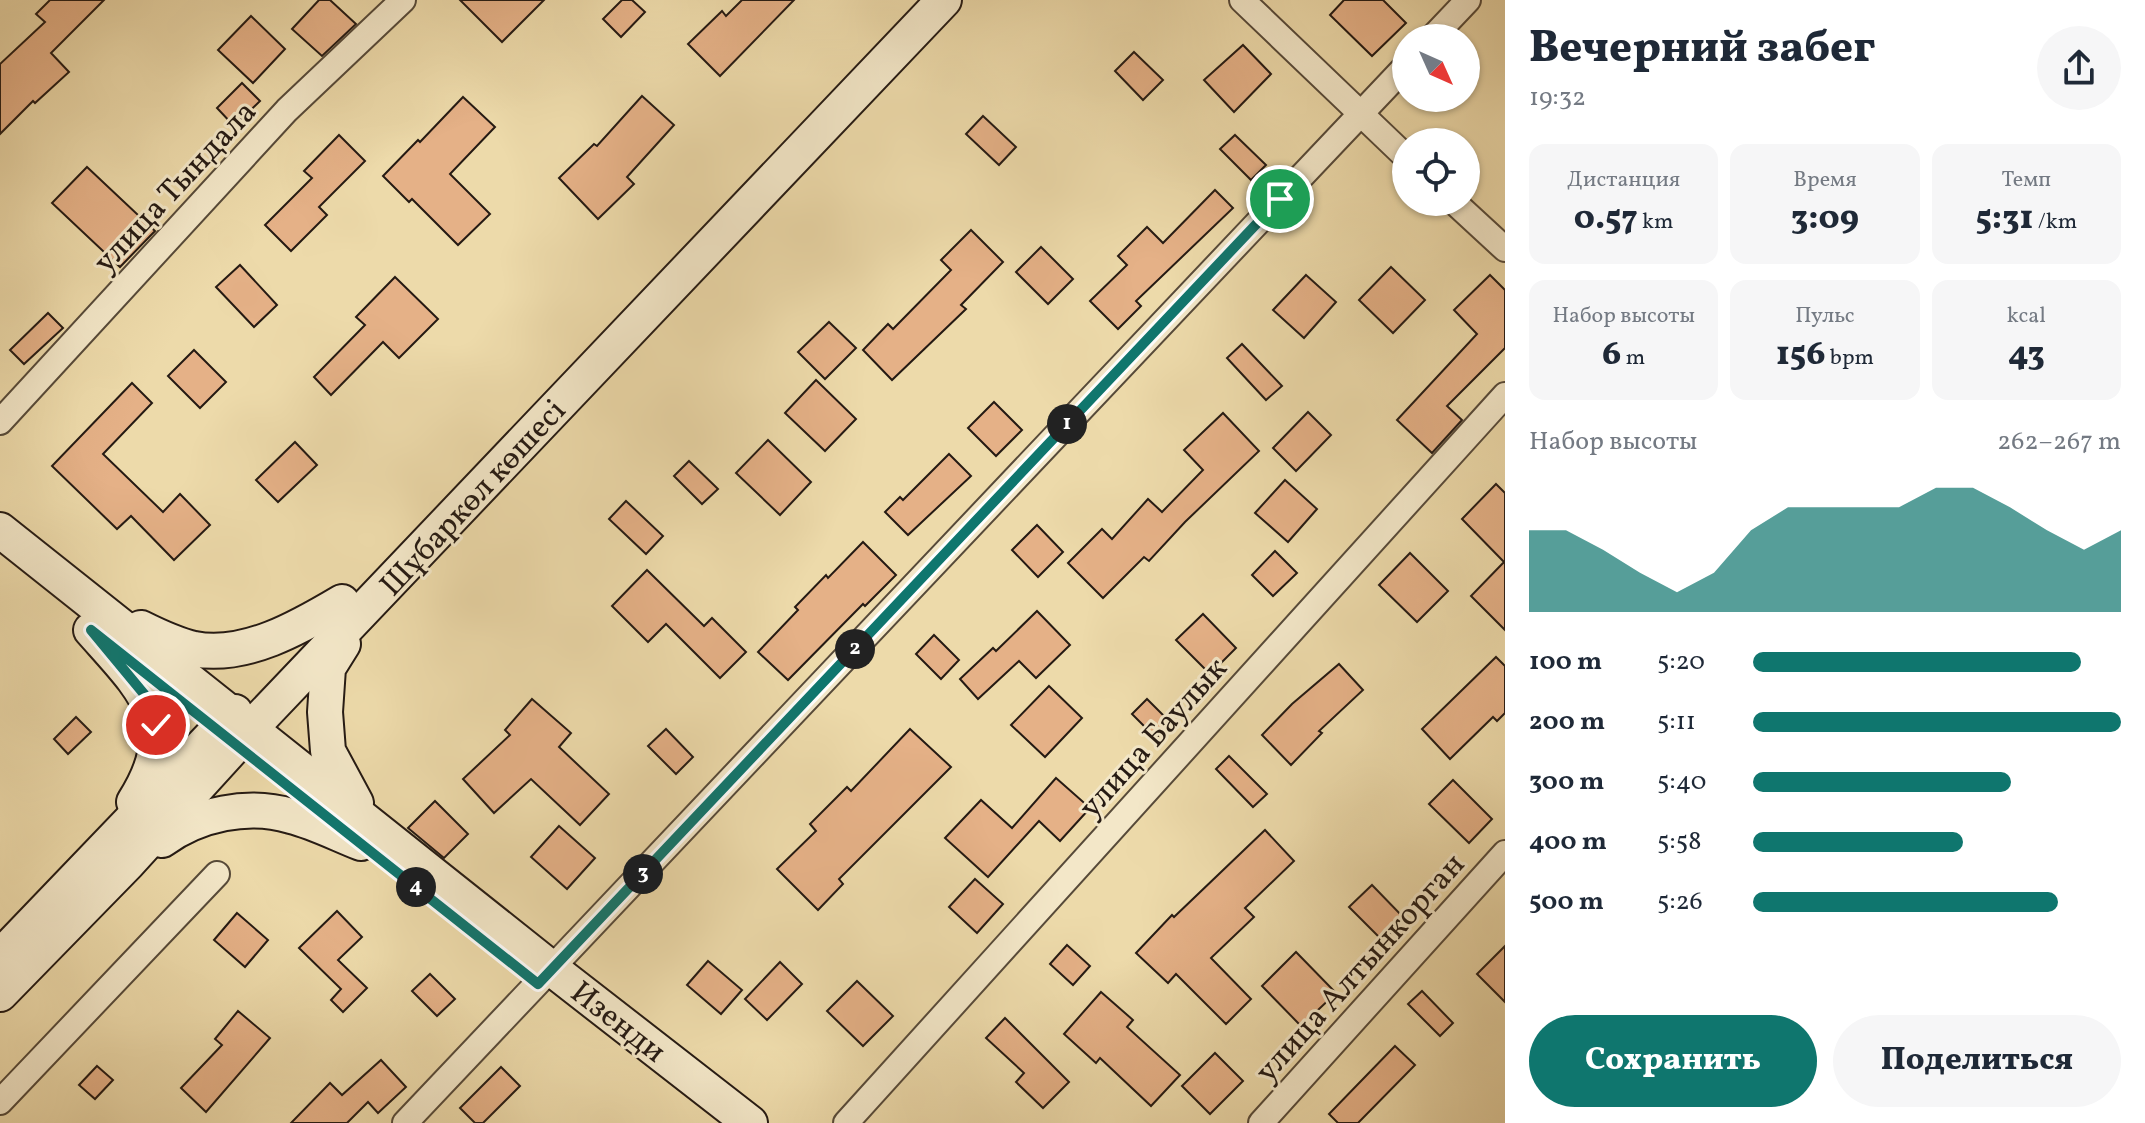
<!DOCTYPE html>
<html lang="ru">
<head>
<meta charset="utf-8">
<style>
  :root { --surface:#fff; --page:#f6f6f7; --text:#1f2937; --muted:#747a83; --accent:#0f766e }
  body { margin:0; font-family:Vollkorn,serif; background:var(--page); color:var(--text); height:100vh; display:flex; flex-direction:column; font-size:30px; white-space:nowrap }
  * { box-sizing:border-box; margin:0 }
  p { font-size:26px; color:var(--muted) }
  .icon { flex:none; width:44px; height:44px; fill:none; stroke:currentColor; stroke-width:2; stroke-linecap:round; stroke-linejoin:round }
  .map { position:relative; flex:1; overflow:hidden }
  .sheet { display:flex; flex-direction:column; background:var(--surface); width:640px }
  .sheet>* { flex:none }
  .needle { width:52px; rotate:135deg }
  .fabs { position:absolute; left:1392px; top:24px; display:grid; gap:16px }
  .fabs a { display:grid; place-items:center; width:88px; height:88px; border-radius:50%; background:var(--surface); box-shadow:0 2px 6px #0004; font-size:40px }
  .pin { position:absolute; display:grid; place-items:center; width:68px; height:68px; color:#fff; margin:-34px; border:4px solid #fff; border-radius:50%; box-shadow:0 2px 8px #0007 }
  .km { position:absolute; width:40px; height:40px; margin:-20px; border-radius:50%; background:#222; color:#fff; font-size:22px; line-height:40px; text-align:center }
  .round { display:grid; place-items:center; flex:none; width:84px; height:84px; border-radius:42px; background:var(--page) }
  .summary { display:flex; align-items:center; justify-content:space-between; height:136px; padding:0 24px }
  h1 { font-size:44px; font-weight:800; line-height:60px }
  .figures { display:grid; grid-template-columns:repeat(3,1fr); gap:12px; height:136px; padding:8px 24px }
  .figures div { display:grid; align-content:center; border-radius:16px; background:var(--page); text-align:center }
  .figures b { font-size:34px; font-weight:800 }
  .figures small { font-size:22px; font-weight:400 }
  .figures p { font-size:22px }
  .chart { height:224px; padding:16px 24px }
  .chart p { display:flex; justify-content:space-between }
  .chart svg { width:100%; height:144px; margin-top:8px; fill:var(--accent); opacity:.7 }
  .primary-button { display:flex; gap:16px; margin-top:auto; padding:16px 24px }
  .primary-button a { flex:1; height:92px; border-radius:48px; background:var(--accent); color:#fff; font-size:32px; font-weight:800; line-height:92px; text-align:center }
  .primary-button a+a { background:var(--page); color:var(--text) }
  ul { padding:0 24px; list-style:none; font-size:26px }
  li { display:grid; grid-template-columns:128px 96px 1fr; align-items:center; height:60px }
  li i { height:20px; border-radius:10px; background:var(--accent) }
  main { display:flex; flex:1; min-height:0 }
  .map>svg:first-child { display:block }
</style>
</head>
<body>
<main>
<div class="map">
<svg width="1505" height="1123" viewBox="0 0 1505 1123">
  <rect width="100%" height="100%" fill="#eddaaa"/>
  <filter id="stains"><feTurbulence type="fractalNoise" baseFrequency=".0025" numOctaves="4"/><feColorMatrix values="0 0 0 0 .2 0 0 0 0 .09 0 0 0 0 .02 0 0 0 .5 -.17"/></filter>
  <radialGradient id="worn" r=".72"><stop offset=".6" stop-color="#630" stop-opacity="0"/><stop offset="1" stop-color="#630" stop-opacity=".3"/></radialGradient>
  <g fill="#e5b187" stroke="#251a13" stroke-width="2">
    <polygon points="50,0 104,0 51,53 69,72 35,103 33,101 0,134 0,64 45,22 36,14"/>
    <polygon points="319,0 330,0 356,24 322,56 292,29"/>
    <polygon points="460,0 544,0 502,42"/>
    <polygon points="622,0 632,0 645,12 621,37 603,19"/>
    <polygon points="742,0 794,0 720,76 688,44 722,11 726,16"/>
    <polygon points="1344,0 1383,0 1406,23 1372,56 1330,15"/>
    <polygon points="251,16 285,49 253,83 218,50"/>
    <polygon points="1243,45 1271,74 1234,112 1204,80"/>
    <polygon points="1134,52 1163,80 1143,100 1115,71"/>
    <polygon points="242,83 260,101 234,126 217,108"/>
    <polygon points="642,96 674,125 627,177 634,184 598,219 559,178 594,144 597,146"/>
    <polygon points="463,97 495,127 450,174 490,214 458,245 412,199 409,202 383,176 418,140 420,142"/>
    <polygon points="983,116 1016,147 999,165 966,134"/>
    <polygon points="339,135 365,161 319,207 327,215 291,251 265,225 312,178 304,171"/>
    <polygon points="1235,135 1266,165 1251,180 1220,149"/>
    <polygon points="87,167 155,231 120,267 52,203"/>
    <polygon points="1215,190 1233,208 1136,301 1141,306 1118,329 1090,301 1127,265 1118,256 1147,227 1163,243"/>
    <polygon points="971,230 1003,262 961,305 966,309 892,380 863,350 888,324 893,329 951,270 941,260"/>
    <polygon points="1041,247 1073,279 1048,304 1016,272"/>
    <polygon points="240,265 277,305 254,327 216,287"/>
    <polygon points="1391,267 1425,300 1393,333 1359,300"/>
    <polygon points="1306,275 1336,302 1304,338 1273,310"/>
    <polygon points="1490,275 1505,290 1505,348 1447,406 1462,420 1432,453 1397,420 1477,334 1454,310"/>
    <polygon points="395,277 438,319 399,358 383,342 331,395 314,377 365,325 356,317"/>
    <polygon points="48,313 63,328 24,364 10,350"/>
    <polygon points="829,322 856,348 825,379 798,352"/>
    <polygon points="1242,344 1282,386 1266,400 1227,358"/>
    <polygon points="194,350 226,382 200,408 168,376"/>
    <polygon points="816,380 856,419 825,451 785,413"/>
    <polygon points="132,383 152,403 103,454 163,512 180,494 210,525 174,560 131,516 117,529 52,466"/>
    <polygon points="994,402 1022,430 996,456 968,428"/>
    <polygon points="1308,412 1331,435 1296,471 1273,448"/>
    <polygon points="1223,413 1259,451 1185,522 1149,561 1144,557 1103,598 1068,563 1102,529 1112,539 1148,499 1162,512 1203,470 1184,450"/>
    <polygon points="768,440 811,482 780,515 736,473"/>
    <polygon points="295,442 317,465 278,502 256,480"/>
    <polygon points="949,454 971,476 908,535 885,512 900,497 903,500"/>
    <polygon points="689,461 718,489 702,504 674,476"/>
    <polygon points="1285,480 1317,509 1288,542 1255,513"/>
    <polygon points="1496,484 1505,493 1505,630 1471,596 1504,562 1462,519"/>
    <polygon points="626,501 663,536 646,554 609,519"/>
    <polygon points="1037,525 1063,552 1038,577 1012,550"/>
    <polygon points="863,542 896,575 865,606 863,604 788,680 758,652 798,610 795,607 826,575 828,578"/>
    <polygon points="1275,551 1297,573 1273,596 1252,575"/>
    <polygon points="1410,553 1448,591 1417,622 1379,585"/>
    <polygon points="647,570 704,626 712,618 746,652 720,678 666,624 648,642 612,606"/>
    <polygon points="1037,611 1070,645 1036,678 1019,661 978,699 960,679 993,648 996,651"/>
    <polygon points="1203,614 1236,648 1210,674 1176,640"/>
    <polygon points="934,635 959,660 941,679 916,654"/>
    <polygon points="1496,657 1505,666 1505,713 1497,721 1493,717 1450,759 1422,729"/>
    <polygon points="1339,664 1363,690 1319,731 1322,733 1291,765 1262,735 1292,704"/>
    <polygon points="1049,686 1082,718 1045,757 1011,725"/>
    <polygon points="532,699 571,733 559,747 609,794 580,825 531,779 494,813 463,779 510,735 505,730"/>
    <polygon points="1147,699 1171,723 1156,738 1132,714"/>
    <polygon points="76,717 91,732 68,754 54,739"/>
    <polygon points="666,729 693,757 676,774 648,746"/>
    <polygon points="910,729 951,767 839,879 843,884 818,910 777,869 816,831 810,824 847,787 851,791"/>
    <polygon points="1229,756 1267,794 1253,807 1216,769"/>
    <polygon points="1056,778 1090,808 1060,841 1039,821 988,877 945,838 981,800 1012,828"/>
    <polygon points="1453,780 1492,819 1469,843 1429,804"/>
    <polygon points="435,801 468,834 444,858 408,828"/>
    <polygon points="559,826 595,858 567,889 531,857"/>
    <polygon points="1265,830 1294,861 1245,908 1254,917 1211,958 1251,999 1226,1024 1176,974 1168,983 1136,953 1172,915 1174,917"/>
    <polygon points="975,879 1003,904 977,933 949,907"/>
    <polygon points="1372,885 1405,919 1383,941 1349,907"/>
    <polygon points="337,911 362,937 338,960 367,988 343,1012 331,1000 341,989 299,948"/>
    <polygon points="237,913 268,940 245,967 214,940"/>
    <polygon points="1067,945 1090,966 1073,985 1050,964"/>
    <polygon points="1505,946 1505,1002 1477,974"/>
    <polygon points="1296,952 1336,993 1301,1026 1262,986"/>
    <polygon points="708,961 742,990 721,1014 687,985"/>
    <polygon points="780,962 802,984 767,1020 745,999"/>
    <polygon points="430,974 455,999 437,1016 412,991"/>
    <polygon points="857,981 893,1016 863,1046 827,1011"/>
    <polygon points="1422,991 1453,1023 1440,1036 1408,1004"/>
    <polygon points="1101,992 1133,1020 1127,1027 1180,1075 1151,1106 1100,1058 1096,1063 1064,1034"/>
    <polygon points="238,1011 270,1038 206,1112 181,1088 222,1045 215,1039"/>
    <polygon points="1005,1018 1069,1082 1043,1108 1016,1082 1024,1073 986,1038"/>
    <polygon points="1395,1046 1415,1065 1358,1123 1338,1123 1329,1114"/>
    <polygon points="1215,1053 1243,1081 1210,1114 1182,1086"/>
    <polygon points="381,1060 406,1087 378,1113 368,1102 347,1123 291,1123 330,1083 342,1095"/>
    <polygon points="97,1066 113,1080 95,1099 79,1085"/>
    <polygon points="501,1067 520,1086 483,1123 475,1123 460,1108"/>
  </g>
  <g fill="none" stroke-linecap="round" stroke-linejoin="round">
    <g stroke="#574a39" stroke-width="28">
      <g id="street">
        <polyline points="1242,0 1406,157"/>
        <polyline points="1432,38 1468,0"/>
        <polyline points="1454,202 1505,249"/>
        <polyline points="0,422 287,110 403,0"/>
        <polyline points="0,1102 217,874"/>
        <polyline points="405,1123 1406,66"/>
        <polyline points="846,1123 1505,395"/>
        <polyline points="1261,1123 1505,853"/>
      </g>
    </g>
    <g stroke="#251a13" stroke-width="38">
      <g id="secondary">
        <polyline points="0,530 552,969 750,1123"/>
        <path d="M 141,628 C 157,636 177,645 194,649 C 245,659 300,627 342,602"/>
        <path d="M 91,630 C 143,689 184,723 134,802"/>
        <polyline points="343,644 328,668 325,712 328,751 356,803"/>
        <path d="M 162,840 C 198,814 248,803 291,816 C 315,822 338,834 361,843"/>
        <polyline points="0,957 235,712"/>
        <polyline points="0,994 128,863 251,728 944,0"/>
      </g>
    </g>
    <use href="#street" stroke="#f3e7c8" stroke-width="24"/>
    <use href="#secondary" stroke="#f3e7c8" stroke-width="34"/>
  </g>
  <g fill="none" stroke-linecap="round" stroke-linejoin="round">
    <g stroke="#fff" stroke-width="16">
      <polyline id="route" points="156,725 149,700 91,630 538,984 1280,199"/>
    </g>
    <use href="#route" stroke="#0f766e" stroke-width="10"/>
  </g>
  <g text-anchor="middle" stroke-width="6" stroke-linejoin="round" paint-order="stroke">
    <g font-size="32" fill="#251a13" stroke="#f3e7c8">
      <text transform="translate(174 186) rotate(-47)" y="11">улица Тындала</text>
      <text transform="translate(472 497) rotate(-47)" y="11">Шұбаркөл көшесі</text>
      <text transform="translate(1152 737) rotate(-48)" y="11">улица Баулык</text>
      <text transform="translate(1359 967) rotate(-48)" y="11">улица Алтынкорган</text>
      <text transform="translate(619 1021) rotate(38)" y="11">Изенди</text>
    </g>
  </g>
  <rect width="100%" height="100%" filter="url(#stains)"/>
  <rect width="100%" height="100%" fill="url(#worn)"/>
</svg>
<div class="fabs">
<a><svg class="needle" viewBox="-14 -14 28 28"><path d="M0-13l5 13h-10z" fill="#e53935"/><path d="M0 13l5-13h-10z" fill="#747a83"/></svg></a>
<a><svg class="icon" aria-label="locate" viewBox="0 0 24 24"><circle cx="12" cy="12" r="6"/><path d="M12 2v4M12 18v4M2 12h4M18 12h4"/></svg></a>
</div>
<div class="pin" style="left:1280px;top:199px;background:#1e9e55"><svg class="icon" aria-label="arrive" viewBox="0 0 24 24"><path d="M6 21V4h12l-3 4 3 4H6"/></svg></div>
<div class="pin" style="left:156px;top:725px;background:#d93025"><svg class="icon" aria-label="check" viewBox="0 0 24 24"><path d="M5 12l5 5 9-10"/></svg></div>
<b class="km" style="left:1067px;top:424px">1</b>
<b class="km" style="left:855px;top:649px">2</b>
<b class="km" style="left:643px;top:874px">3</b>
<b class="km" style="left:416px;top:887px">4</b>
</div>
<section class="sheet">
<div class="summary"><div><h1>Вечерний забег</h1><p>19:32</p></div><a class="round"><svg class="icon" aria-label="share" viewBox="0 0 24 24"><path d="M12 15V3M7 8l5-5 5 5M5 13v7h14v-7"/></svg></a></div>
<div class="figures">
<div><p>Дистанция</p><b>0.57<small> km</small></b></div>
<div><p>Время</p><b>3:09</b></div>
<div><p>Темп</p><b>5:31<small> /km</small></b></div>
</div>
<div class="figures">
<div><p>Набор высоты</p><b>6<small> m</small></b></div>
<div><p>Пульс</p><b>156<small> bpm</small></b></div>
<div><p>kcal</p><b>43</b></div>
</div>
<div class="chart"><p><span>Набор высоты</span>262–267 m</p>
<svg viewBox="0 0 160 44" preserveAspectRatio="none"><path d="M0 44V19L10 19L20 25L30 32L40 38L50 32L60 19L70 12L80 12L90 12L100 12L110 6L120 6L130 12L140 19L150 25L160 19V44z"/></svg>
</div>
<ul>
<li><b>100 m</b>5:20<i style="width:89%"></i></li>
<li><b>200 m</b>5:11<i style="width:100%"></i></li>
<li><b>300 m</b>5:40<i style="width:70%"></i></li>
<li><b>400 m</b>5:58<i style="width:57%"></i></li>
<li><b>500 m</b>5:26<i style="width:83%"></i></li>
</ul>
<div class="primary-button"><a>Сохранить</a><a>Поделиться</a></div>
</section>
</main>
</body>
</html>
